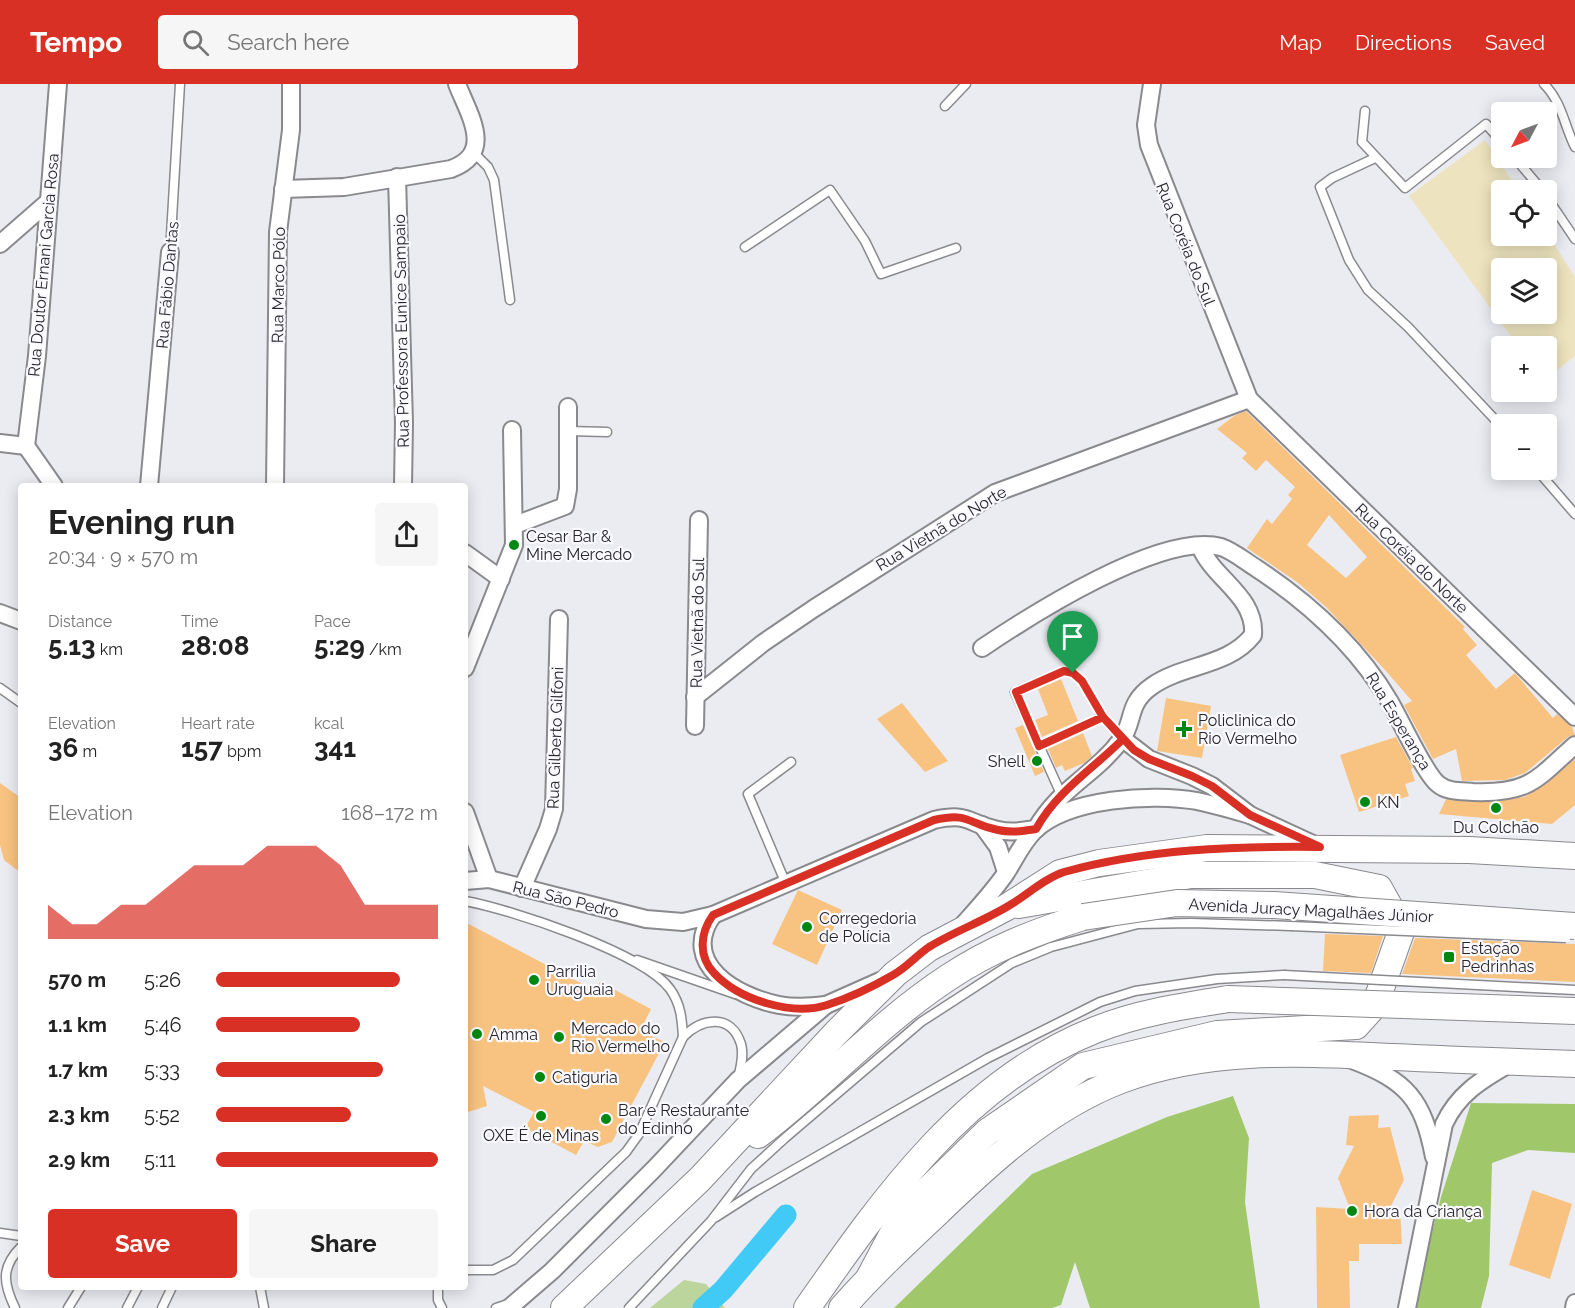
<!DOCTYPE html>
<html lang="en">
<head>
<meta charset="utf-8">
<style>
  :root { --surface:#fff; --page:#f6f6f6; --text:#222; --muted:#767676; --accent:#d93025 }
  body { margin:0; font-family:Raleway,sans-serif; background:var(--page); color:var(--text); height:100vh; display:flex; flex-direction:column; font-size:22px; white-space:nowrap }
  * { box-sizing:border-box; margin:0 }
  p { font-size:20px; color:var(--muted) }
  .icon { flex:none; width:33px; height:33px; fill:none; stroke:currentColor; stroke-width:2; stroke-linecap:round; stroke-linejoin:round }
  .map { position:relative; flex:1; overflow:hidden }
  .side { position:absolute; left:18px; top:399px; width:450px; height:807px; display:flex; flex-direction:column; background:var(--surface); border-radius:6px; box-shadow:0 3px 15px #0003 }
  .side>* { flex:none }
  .needle { width:39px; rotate:229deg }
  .buttons { position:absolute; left:1491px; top:18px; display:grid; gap:12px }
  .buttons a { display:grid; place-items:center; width:66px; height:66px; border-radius:6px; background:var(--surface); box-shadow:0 3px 15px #0003; font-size:30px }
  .pin { position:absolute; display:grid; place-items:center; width:51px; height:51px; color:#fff; margin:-62px -26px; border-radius:50% 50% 50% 0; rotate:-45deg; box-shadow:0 0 6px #0007 }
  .pin .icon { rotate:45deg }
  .round { display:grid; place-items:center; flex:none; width:63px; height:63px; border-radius:6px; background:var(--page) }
  .head { display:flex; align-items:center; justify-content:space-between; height:102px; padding:0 30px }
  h1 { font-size:33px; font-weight:700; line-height:45px }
  .stats { display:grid; grid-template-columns:repeat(3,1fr); gap:9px; height:102px; padding:6px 30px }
  .stats div { display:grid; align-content:center }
  .stats b { font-size:26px; font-weight:700 }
  .stats small { font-size:16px; font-weight:400 }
  .stats p { font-size:16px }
  .chart { height:168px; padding:12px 30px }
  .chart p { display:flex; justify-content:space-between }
  .chart svg { width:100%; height:108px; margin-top:6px; fill:var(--accent); opacity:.7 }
  .primary-button { display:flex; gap:12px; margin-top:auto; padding:12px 30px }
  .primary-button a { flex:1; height:69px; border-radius:6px; background:var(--accent); color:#fff; font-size:24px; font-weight:700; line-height:69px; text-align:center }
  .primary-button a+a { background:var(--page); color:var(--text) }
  ul { padding:0 30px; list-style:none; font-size:20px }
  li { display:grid; grid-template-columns:96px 72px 1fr; align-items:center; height:45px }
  li i { height:15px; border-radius:8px; background:var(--accent) }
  header { display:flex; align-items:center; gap:36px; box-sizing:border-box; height:84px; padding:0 30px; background:var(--accent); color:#fff }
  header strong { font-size:28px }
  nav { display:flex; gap:33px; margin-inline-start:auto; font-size:21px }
  .search { width:420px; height:54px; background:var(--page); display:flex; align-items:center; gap:15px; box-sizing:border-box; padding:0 21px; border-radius:6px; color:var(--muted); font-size:22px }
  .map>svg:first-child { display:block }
</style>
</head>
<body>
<header>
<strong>Tempo</strong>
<div class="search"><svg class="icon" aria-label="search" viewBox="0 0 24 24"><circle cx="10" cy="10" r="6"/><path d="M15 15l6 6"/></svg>Search here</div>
<nav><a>Map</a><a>Directions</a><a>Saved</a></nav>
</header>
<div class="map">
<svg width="1575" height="1224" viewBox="0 0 1575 1224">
  <rect width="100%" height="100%" fill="#ebecf2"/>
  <polygon fill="#bbd59d" points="684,1196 706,1200 725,1224 650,1224"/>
  <g fill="#a0c86b">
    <polygon points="1233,1012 1249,1054 1245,1118 1260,1224 1090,1224 1075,1178 1061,1221 1052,1224 894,1224 1032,1090 1167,1033"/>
    <polygon points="1471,1019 1575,1020 1575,1069 1528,1066 1492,1079 1489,1192 1481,1224 1413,1224 1441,1113"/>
  </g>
  <path fill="#ede3be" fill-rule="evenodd" d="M 1485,56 L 1518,106 L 1502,106 L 1502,152 L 1546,152 L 1547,149 L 1575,193 L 1575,272 L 1547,294 L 1546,262 L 1518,262 L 1409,112 ZM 1502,184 L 1546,184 L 1546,230 L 1502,230 Z"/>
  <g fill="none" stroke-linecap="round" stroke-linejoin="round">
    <polyline stroke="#41caf5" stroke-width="21" points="703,1224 723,1206 786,1131"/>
  </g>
  <g fill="#f8c381" fill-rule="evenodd">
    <path d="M 1246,327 L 1465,543 L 1463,545 L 1477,561 L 1466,571 L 1496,605 L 1515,589 L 1553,634 L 1557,630 L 1572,643 L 1575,651 L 1568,653 L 1525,689 L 1505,696 L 1462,697 L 1456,665 L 1433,675 L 1404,621 L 1412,617 L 1385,586 L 1326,523 L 1297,498 L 1247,464 L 1267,435 L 1272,440 L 1292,415 L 1288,411 L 1295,403 L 1266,376 L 1256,387 L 1242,374 L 1247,369 L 1217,345 L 1234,332 ZM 1329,431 L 1367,473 L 1346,494 L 1307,461 Z"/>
    <polygon points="1061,595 1078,637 1042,653 1035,636 1048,631 1038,605"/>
    <polygon points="1166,614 1211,622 1202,674 1157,667"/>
    <polygon points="902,619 948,677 925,688 877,635"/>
    <polygon points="1023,641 1044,688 1035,692 1015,644"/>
    <polygon points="1083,649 1092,672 1084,679 1065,687 1062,681 1056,684 1048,665"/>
    <polygon points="1396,653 1413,684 1411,685 1415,697 1405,700 1409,712 1359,728 1340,671"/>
    <polygon points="1575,675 1575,721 1552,740 1439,730 1446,715 1492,718 1524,713 1546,700"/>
    <polygon points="0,699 21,714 21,789 4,776 0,761"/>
    <polygon points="798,806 842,826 817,881 772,860"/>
    <polygon points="465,838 594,906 600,898 651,925 640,947 665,958 612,1058 598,1063 584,1057 576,1071 525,1044 534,1028 483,1002 487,1022 465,1029"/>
    <polygon points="1325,850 1383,852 1371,889 1323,887"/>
    <polygon points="1415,854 1575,860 1575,898 1402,890"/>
    <polygon points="1379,1031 1378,1044 1390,1043 1404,1096 1388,1128 1400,1127 1402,1160 1359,1160 1359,1177 1349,1177 1350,1224 1317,1224 1316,1123 1350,1125 1338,1094 1354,1062 1346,1061 1349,1032"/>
    <polygon points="1532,1106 1572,1120 1550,1195 1509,1181"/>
  </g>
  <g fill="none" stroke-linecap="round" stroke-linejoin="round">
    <g stroke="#89898e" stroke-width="11">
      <g id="service">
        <path d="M 1544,0 C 1562,18 1564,41 1575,63"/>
        <polyline points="945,22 966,0"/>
        <polyline points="1365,27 1362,58 1405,104 1486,40 1502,58"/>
        <polyline points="475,70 488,83 494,96 510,216"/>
        <polyline points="1375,74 1332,94 1320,103 1349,176 1368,206 1408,243 1502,343"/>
        <polyline points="1515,74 1542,106"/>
        <polyline points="1546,112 1575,155"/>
        <polyline points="745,163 830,106 865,157 881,190 956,164"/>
        <polyline points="170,168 180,0"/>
        <polyline points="568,347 607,348"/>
        <polyline points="1537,386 1575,430"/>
        <polyline points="0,604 21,619"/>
        <polyline points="1039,662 1103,633"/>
        <polyline points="1061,710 1015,608 1064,587 1073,589 1082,597 1103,633 1123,655"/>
        <polyline points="786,800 748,710 791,678"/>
        <path d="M 465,817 C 510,825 644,869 670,905 C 681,920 682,936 683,953"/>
        <polyline points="637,876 735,910"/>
        <polyline points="716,1133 755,1108 988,974 1100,918 1135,907 1217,895 1284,891"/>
        <polyline points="0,1149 21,1152"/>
        <path d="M 465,1186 L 493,1186 L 513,1176 L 626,1068 L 639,1050 L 683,953 C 702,934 731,929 741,960 C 744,971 741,983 738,994"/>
        <polyline points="260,1203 264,1224"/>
        <polyline points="438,1203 438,1216 442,1224"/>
        <path d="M 15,1224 C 3,1199 1,1183 21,1163"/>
        <polyline points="68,1224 81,1203"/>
        <polyline points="127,1224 138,1203"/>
        <polyline points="162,1224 172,1203"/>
        <polyline points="496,1224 511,1219"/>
        <polyline points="629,1224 711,1137 751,1085 785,1054 921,938 1012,879 1051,863 1138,840 1191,839 1291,842"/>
      </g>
    </g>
    <g stroke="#89898e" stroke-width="20">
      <g id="minor">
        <polyline points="1152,0 1146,41 1149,61 1249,315 1575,633"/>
        <polyline points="397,93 404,339 403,402"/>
        <path d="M 283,105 L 344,103 L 451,85 C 495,69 469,31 457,0"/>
        <polyline points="0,160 48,118"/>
        <polyline points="0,359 26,362"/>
        <polyline points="26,362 37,272 58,0"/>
        <polyline points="26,362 54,402"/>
        <polyline points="149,402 170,168"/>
        <polyline points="275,402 278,148 291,46 291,0"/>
        <polyline points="515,441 565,422 568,405 568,323"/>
        <polyline points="465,469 501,495"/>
        <polyline points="0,529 21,537"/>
        <path d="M 982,564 C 1031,531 1162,447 1221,463 C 1233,467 1245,477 1256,484 C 1309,519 1357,562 1390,618 C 1400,635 1425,690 1438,700 C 1447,708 1461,707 1473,708 C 1529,710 1536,696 1575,661"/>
        <polyline points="465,584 514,461 512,346"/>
        <polyline points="695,613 763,559 813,525 995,409 1249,315"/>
        <polyline points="695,642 699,436"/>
        <polyline points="1123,655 1149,675 1192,692 1212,702 1250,731 1315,761"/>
        <polyline points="465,728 489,795"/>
        <polyline points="982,741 998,763 1006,788"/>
        <path d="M 465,797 L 489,795 L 646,835 L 683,838 L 713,831 L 934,736 C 971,728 967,740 998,746 C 1010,749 1023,747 1036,745 C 1059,704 1095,691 1121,656 C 1135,638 1126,620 1152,602 C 1183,580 1228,583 1253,551 C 1256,512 1213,495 1200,462"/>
        <polyline points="522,804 548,745 554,725 559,535"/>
        <path d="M 713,831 C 678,880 738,913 779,921 C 795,924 810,923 826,921"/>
        <path d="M 962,842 C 977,825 993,808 1006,789 C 1015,775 1022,759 1034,747 C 1068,714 1153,709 1197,717 C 1215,721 1233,726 1250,731"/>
        <path d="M 1352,976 C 1407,997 1423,1015 1434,1073"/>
        <polyline points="509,1224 552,1187 654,1085 738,996 826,921 880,897"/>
        <path d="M 1407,1224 L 1444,1040 C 1458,1010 1481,996 1509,980"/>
        <polyline points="1574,1224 1575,1219"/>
      </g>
    </g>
    <g stroke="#89898e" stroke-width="28">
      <g id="primary">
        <path d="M 758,1051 C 824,1001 880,938 949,893 C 991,865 1035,848 1083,833"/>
        <polyline points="869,1194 903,1130 987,1048 1083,982 1217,950 1356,942 1375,921 1402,845 1379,804 1315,791 1191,791 1019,821"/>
        <polyline points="564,1224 700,1095 836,949 895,890 929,864 1007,823 1060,789 1099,779 1207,764 1469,766 1575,772"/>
        <path d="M 807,1224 C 883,1115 966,997 1095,946 C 1137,929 1183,922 1228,915"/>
        <path d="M 842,1224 C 871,1191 903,1161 935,1131 C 990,1078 1048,1024 1121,996 C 1208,963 1302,969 1394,973 C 1454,976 1515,978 1575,980"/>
      </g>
    </g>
    <use href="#service" stroke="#fff" stroke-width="8"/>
    <use href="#minor" stroke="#fff" stroke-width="16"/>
    <use href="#primary" stroke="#fff" stroke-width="26"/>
    <g stroke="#89898e" stroke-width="11" stroke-linecap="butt">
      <g id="service-bridge">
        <polyline points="1291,842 1566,854"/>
        <polyline points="1284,891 1575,906"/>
      </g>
    </g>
    <g stroke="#89898e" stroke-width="28" stroke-linecap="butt">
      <g id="primary-bridge">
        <polyline points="1083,833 1177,819 1274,821 1575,842"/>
        <polyline points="1228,915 1575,927"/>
      </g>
    </g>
    <use href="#service-bridge" stroke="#fff" stroke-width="8"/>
    <use href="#primary-bridge" stroke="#fff" stroke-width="26"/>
  </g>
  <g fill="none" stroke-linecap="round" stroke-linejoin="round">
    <g stroke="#fff" stroke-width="12">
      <path id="route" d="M 1073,589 L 1082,597 L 1103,633 L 1123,655 C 1093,685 1057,707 1036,745 C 1023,747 1011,749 998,746 C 967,740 971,728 934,736 L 713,831 C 700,849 698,872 714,889 C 739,916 792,932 827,921 C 849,914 874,902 893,891 C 906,884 917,871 929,863 C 955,847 984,837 1010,821 C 1027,811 1045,794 1064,788 C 1147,765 1233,762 1320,763 L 1250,731 L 1212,702 L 1192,692 L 1149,675 L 1134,666 L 1103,633 L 1039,662 L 1016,608 L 1064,587 L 1073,589"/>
    </g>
    <use href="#route" stroke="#d93025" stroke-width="8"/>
  </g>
  <g fill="#008812" stroke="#f9f9ff" stroke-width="2">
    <circle cx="514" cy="461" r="6"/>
    <path d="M1181 636h6v6h6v6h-6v6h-6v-6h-6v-6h6z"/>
    <circle cx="1037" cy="677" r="6"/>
    <circle cx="1365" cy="718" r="6"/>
    <circle cx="1496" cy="724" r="6"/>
    <circle cx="807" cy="843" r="6"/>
    <rect x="1443" y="867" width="12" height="12" rx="3"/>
    <circle cx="534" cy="896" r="6"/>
    <circle cx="477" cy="950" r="6"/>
    <circle cx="559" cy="953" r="6"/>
    <circle cx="540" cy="993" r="6"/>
    <circle cx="541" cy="1032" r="6"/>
    <circle cx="606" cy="1035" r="6"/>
    <circle cx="1352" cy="1127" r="6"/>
  </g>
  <g text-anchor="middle" stroke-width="4.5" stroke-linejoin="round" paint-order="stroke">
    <g font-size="16" fill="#262628" stroke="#f9f9ff">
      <text transform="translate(1186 160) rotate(68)" y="6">Rua Coréia do Sul</text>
      <text transform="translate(43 181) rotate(-85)" y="6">Rua Doutor Ernani Garcia Rosa</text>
      <text transform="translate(167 201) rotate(-85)" y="6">Rua Fábio Dantas</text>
      <text transform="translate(278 201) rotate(-89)" y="6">Rua Marco Pólo</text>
      <text transform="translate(401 247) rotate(-91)" y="6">Rua Professora Eunice Sampaio</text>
      <text transform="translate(941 444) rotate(-31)" y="6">Rua Vietnã do Norte</text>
      <text transform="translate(1412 474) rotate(44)" y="6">Rua Coréia do Norte</text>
      <text transform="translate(697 539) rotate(-89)" y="6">Rua Vietnã do Sul</text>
      <text transform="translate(1399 637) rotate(59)" y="6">Rua Esperança</text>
      <text transform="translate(555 654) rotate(-88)" y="6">Rua Gilberto Gilfoni</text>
      <text transform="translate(566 815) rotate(14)" y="6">Rua São Pedro</text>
      <text transform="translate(1311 826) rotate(3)" y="6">Avenida Juracy Magalhães Júnior</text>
    </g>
    <g font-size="16" fill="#262628" stroke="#f9f9ff" text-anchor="start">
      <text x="526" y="458">Cesar Bar &amp;<tspan x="526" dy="18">Mine Mercado</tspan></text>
      <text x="1198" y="642">Policlinica do<tspan x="1198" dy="18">Rio Vermelho</tspan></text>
      <text x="1025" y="683" text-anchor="end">Shell</text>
      <text x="1377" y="724">KN</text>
      <text x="1496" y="749" text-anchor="middle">Du Colchão</text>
      <text x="819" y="840">Corregedoria<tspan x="819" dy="18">de Polícia</tspan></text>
      <text x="1461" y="870">Estação<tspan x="1461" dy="18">Pedrinhas</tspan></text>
      <text x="546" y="893">Parrilia<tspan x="546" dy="18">Uruguaia</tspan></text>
      <text x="571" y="950">Mercado do<tspan x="571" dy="18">Rio Vermelho</tspan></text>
      <text x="489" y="956">Amma</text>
      <text x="552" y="999">Catiguria</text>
      <text x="618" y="1032">Bar e Restaurante<tspan x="618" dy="18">do Edinho</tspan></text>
      <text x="541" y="1057" text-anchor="middle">OXE É de Minas</text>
      <text x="1364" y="1133">Hora da Criança</text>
    </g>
  </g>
</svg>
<div class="buttons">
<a><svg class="needle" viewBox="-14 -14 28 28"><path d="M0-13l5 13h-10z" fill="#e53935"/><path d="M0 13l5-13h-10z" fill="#767676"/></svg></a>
<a><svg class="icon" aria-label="locate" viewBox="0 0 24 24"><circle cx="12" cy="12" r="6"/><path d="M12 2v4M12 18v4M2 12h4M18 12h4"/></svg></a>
<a><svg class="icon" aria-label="layers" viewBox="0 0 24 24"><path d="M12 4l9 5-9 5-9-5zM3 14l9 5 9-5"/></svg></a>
<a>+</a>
<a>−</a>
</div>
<div class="pin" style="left:1073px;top:589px;background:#1e9e55"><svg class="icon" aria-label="arrive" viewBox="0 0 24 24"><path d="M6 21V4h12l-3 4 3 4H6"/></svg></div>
<section class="side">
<div class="head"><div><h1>Evening run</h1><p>20:34 · 9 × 570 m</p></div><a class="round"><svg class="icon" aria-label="share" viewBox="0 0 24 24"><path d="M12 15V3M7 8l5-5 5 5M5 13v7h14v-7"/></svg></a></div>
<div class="stats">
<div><p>Distance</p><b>5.13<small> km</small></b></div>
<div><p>Time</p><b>28:08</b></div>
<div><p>Pace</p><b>5:29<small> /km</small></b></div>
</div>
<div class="stats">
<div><p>Elevation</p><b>36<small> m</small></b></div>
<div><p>Heart rate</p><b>157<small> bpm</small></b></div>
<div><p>kcal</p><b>341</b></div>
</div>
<div class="chart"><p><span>Elevation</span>168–172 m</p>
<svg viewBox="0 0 160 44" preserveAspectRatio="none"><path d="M0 44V30L10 38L20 38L30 30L40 30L50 22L60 14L70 14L80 14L90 6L100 6L110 6L120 14L130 30L140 30L150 30L160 30V44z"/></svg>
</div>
<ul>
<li><b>570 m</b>5:26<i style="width:83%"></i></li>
<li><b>1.1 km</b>5:46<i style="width:65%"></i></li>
<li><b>1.7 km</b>5:33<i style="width:75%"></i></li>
<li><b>2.3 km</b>5:52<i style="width:61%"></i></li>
<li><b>2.9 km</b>5:11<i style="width:100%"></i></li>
</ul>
<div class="primary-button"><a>Save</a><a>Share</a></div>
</section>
</div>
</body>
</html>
